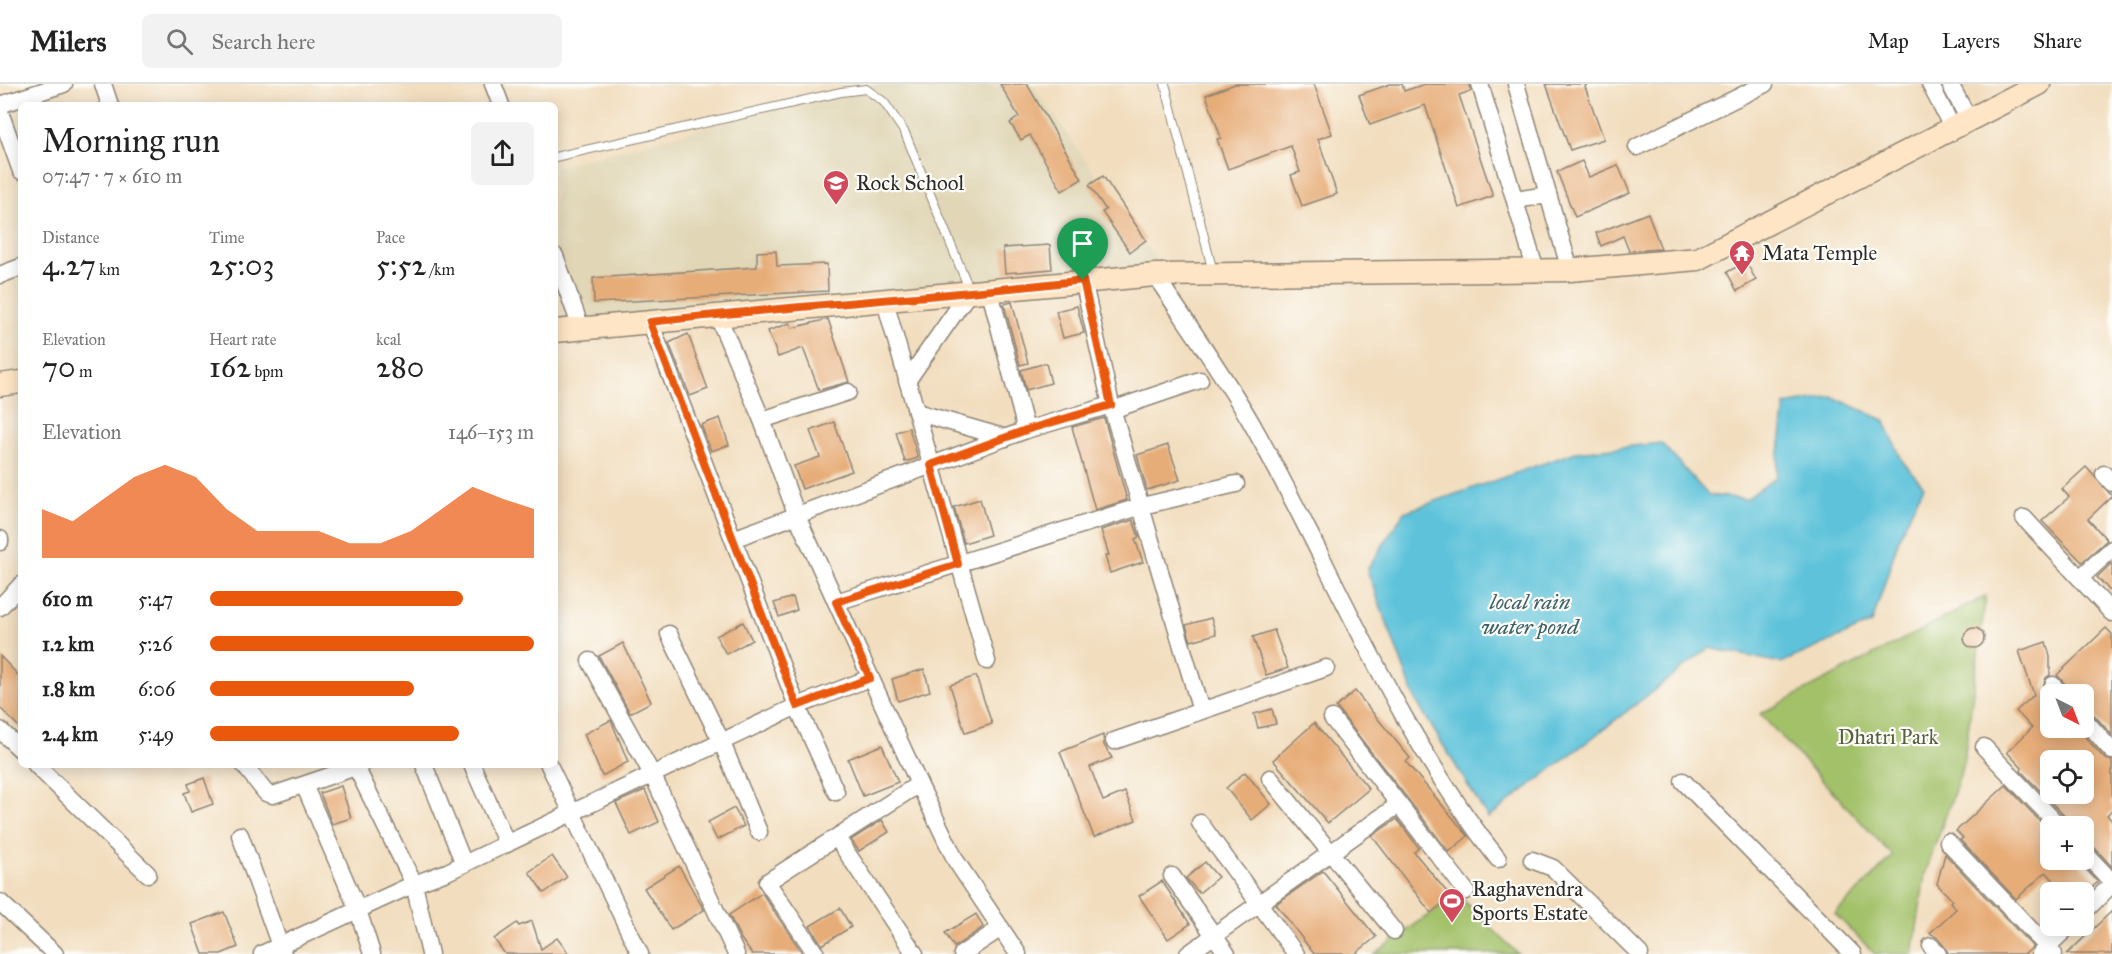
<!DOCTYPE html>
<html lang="en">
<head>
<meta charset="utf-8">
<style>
  :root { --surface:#fff; --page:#f2f2f2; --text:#222; --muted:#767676; --line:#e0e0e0; --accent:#ea580c }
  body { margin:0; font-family:"IM FELL Great Primer",serif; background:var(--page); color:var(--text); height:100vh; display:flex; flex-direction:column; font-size:22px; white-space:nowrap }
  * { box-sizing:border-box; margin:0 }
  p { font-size:20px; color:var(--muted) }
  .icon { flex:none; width:33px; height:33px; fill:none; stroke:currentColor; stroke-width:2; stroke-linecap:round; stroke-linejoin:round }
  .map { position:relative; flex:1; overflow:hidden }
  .details { position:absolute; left:18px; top:18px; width:540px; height:666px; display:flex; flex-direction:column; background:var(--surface); border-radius:9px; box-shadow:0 3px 15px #0003 }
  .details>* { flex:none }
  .needle { width:39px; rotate:138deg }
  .controls { position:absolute; left:2040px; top:600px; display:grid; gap:12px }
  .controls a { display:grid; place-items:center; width:54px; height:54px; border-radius:9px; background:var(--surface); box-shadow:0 3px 15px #0003; font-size:30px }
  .pin { position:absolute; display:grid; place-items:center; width:51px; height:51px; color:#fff; margin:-62px -26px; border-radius:50% 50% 50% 0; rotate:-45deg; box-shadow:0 0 6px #0007 }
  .pin .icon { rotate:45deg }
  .round { display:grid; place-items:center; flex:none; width:63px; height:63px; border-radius:9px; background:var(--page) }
  .summary { display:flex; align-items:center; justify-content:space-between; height:102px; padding:0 24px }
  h1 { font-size:33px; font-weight:600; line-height:45px }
  .stats { display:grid; grid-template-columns:repeat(3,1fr); gap:9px; height:102px; padding:6px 24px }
  .stats div { display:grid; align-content:center }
  .stats b { font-size:30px; font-weight:600 }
  .stats small { font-size:16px; font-weight:400 }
  .stats p { font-size:16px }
  .chart { height:168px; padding:12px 24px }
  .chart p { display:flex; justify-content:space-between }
  .chart svg { width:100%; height:108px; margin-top:6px; fill:var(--accent); opacity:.7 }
  ul { padding:0 24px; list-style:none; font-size:20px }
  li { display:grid; grid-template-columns:96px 72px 1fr; align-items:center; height:45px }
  li i { height:15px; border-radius:8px; background:var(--accent) }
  header { display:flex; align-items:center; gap:36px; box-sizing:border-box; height:84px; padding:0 30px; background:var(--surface); border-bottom:2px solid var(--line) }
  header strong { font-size:28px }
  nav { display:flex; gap:33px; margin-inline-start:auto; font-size:21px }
  .search { width:420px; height:54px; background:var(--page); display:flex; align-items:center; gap:15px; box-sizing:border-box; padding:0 21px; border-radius:9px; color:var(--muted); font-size:22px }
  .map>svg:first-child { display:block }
</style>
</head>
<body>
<header>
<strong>Milers</strong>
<div class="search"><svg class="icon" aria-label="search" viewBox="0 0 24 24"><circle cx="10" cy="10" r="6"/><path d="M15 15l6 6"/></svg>Search here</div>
<nav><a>Map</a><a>Layers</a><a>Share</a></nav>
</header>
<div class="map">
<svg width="2112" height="870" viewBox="0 0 2112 870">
  <rect width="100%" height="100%" fill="#fdfcf7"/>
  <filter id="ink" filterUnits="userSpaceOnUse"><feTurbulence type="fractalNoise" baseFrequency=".0167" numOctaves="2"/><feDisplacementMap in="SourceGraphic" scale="12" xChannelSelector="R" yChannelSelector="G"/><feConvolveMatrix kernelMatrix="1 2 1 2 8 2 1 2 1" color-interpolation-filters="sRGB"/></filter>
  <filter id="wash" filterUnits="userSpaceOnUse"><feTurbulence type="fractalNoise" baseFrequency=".008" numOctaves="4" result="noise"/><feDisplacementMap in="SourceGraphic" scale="24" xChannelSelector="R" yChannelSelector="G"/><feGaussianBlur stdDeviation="1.35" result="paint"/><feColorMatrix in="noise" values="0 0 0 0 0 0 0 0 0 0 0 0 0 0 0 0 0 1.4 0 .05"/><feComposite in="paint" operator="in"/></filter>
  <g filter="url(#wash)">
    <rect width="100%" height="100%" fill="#f2debf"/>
    <polygon fill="#e1d7b7" points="867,0 1032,0 1170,196 588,246 555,161 555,83"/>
    <g fill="#a3c169" stroke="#67764a" stroke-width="1.5">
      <polygon points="1986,512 1963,683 1925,790 1913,870 1875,870 1835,830 1893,772 1760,630"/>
      <polygon points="1457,810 1518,870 1375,870"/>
    </g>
    <polygon fill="#5dc2da" stroke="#447682" stroke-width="1.5" points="1833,313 1884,336 1903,378 1924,402 1901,448 1872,539 1781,579 1709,564 1488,734 1416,617 1367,486 1404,428 1576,368 1661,359 1708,411 1746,415 1776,393 1785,321"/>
    <g id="blocks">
      <g fill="#e7ad79" fill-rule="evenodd">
        <polygon points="1000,0 1027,0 1082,95 1062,107 1030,51 1021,56 1010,39 1019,33"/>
        <polygon points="1235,0 1314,0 1332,50 1318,55 1337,110 1302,122 1291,91 1300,88 1291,62 1228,85 1217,55 1221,54 1206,11"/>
        <polygon points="1390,0 1402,0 1404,7 1425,0 1470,0 1471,7 1459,11 1493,112 1459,124 1425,21 1370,41 1359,11"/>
        <polygon points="1546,0 1587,0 1585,3 1604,55 1570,66"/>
        <polygon points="1582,77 1589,93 1618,81 1630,109 1575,133 1557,88"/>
        <polygon points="1103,92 1146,156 1130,168 1102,128 1106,126 1089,101"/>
        <polygon points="1648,129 1661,165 1629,167 1623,152 1601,162 1596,149"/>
        <polygon points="1050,161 1052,185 1005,189 1003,164"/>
        <polygon points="776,167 777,182 827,180 828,207 594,219 593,194 757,183 757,168"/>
        <polygon points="1746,178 1756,196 1737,207 1727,188"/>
        <polygon points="1012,218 1028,279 1020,281 1004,220"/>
        <polygon points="1077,222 1084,249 1063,254 1056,227"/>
        <polygon points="828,235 849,298 819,306 803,264 778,273 768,247 790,239 792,244"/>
        <polygon points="688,250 708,305 690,312 669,259"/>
        <polygon points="1046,279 1051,299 1026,306 1021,286"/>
        <polygon points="720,334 729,361 711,367 701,341"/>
        <polygon points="1104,334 1127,416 1095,426 1072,343"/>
        <polygon points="834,338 852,387 802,405 794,382 820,373 810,347"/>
        <polygon points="909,344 918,374 905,378 896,348"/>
        <polygon points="1168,361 1180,396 1147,406 1137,371"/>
        <polygon points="2086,383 2112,412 2088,435 2107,456 2082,478 2042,437 2069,413 2062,405"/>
        <polygon points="980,415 990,451 964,459 954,423"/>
        <polygon points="1133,436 1139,453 1135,455 1143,478 1110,489 1105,472 1109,471 1101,446"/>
        <polygon points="2112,479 2112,509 2097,493"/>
        <polygon points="793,513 797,526 779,533 774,519"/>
        <polygon points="1211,534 1216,550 1191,557 1186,541"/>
        <polygon points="743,538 752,556 726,570 716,552"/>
        <circle cx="1974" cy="554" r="10"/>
        <polygon points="2106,544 2112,550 2112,651 2084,620 2084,610 2074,610 2057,591"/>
        <polygon points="1274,546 1288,584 1266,591 1253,553"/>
        <path d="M 2046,558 L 2050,572 L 2050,591 L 2046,594 L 2043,603 L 2050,614 L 2050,644 L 2077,644 L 2104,674 L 2112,677 L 2112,726 L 2107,731 L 2112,737 L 2112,783 L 2092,761 L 2084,758 L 2086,755 L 2084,742 L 2074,742 L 2021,687 L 2022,684 L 2007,668 L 2032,644 L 2016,627 L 2034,611 L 2019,567 ZM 2050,676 L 2084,676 L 2084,710 L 2050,710 Z"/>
        <polygon points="623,559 651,618 630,629 599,572"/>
        <polygon points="0,572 21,594 21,645 0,624"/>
        <polygon points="924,585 930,607 898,617 892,595"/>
        <polygon points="976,592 992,640 965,649 950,601"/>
        <polygon points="1355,607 1410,674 1406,678 1468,752 1449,768 1336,623"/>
        <polygon points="1272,625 1276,640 1258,644 1254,630"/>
        <polygon points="611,636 628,678 602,692 584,650"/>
        <polygon points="1314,639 1369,705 1328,739 1273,676"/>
        <polygon points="1103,651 1104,661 1112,674 1090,683 1103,717 1125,708 1136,736 1094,753 1060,668"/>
        <polygon points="882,661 898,698 863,712 848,675"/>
        <polygon points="1245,688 1271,720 1252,736 1226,704"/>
        <polygon points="204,694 213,720 191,728 184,709 190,707 188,700"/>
        <polygon points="2006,701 2050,748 2050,776 2077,776 2098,798 2087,808 2065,808 2046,788 2016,815 1960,756 1963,754 1956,747"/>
        <polygon points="341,702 351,734 332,740 320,709"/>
        <polygon points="645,706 659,738 631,751 616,719"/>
        <polygon points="734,724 744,742 717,756 708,738"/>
        <polygon points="1397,735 1419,764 1414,768 1451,813 1431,829 1372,752"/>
        <polygon points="882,736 889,748 859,767 851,756"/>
        <polygon points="1945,770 2033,863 2025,870 1949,870 1939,855 1930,849 1956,825 1950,818 1952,816 1937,800"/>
        <polygon points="552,772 567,793 544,809 529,788"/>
        <polygon points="1205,778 1218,793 1199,809 1186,794"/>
        <polygon points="679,782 704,826 671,846 644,804"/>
        <polygon points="1323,787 1376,853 1355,870 1314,870 1276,820"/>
        <polygon points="1162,797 1190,840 1168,855 1139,812"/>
        <polygon points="762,809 803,870 752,870 741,855 729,831"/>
        <polygon points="840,824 851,843 822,861 810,842"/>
        <polygon points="2112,827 2112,870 2067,870"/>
        <polygon points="224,828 238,863 221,870 203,870 192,840"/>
        <polygon points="976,830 983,843 954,863 945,849"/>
        <polygon points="532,837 541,865 557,854 569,870 505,870 494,855 517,839 519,842"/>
      </g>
    </g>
  </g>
  <g filter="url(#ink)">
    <use href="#blocks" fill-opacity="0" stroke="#8e8475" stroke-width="1.5"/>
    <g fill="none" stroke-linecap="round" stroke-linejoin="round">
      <g stroke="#8e8475" stroke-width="10">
        <g id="lane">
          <polyline points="1165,0 1213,188"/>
          <polyline points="555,73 841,8 866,5 884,18 905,49 970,207"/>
        </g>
      </g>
      <g stroke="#8e8475" stroke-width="19">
        <g id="street">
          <polyline points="103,0 110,21"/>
          <polyline points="493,0 501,21"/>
          <polyline points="1480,0 1535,184"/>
          <polyline points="1516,0 1570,186"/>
          <polyline points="1930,0 1952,43"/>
          <polyline points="1950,0 1968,34"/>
          <polyline points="0,21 64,0"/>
          <polyline points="0,28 21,87"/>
          <polyline points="1637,63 1765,0"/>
          <polyline points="1515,116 1548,111"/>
          <polyline points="555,172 581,244"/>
          <polyline points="0,191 21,183"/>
          <path d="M 1155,191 C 1187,240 1223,289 1252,340 C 1334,485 1393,643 1498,775"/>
          <polyline points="1083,196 1111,321 1201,627"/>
          <polyline points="990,208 1026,346"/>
          <polyline points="884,214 987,577"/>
          <polyline points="717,230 762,336 797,432 919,700 956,777 1018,870"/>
          <polyline points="907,297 970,207"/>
          <polyline points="1112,326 1200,296"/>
          <polyline points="916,328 1006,354"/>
          <polyline points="762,336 848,308"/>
          <polyline points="2104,390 2112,399"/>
          <polyline points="2024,434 2112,529"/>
          <polyline points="0,455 0,458"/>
          <polyline points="733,455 1026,346 1111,321"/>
          <polyline points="2080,494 2112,465"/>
          <polyline points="836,518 1142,422 1236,400"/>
          <polyline points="0,523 21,501"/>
          <polyline points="669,550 722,659 759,748"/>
          <polyline points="590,577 653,692 736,870"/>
          <polyline points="2053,601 2061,610"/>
          <polyline points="1332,634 1466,807"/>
          <polyline points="2084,635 2112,667"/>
          <polyline points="0,646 21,666"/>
          <polyline points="1114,657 1326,584"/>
          <polyline points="1984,663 2059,742"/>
          <polyline points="36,681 148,790"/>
          <polyline points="244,681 266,709 273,711 362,681"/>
          <polyline points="424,681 464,780"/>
          <polyline points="472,681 507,760"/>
          <polyline points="549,681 640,870"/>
          <polyline points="356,683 414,800 447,788 797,622 650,238"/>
          <polyline points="1270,694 1394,847"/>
          <polyline points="1683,697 1853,870"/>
          <polyline points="305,703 358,826 372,870"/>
          <polyline points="836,708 797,622 870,594"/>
          <polyline points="1200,739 1296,870"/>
          <polyline points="240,751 283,870"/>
          <polyline points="837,754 915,870"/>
          <polyline points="1948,758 2054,870"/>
          <polyline points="2084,768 2112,798"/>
          <polyline points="1532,776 1553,784 1640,870"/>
          <polyline points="1172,792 1227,870"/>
          <polyline points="0,818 55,870"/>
          <polyline points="2084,828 2112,800"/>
          <polyline points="1931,862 1938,870"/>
          <polyline points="262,870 414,800 430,870"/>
          <polyline points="816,870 767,798 919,700"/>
          <polyline points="962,870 1001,844"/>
          <polyline points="1188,870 1398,721"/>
          <polyline points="2040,870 2069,842"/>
        </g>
      </g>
      <g stroke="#8e8475" stroke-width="25">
        <g id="secondary">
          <polyline points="555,247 1155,191 1570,186 1698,175 2039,0"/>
          <polyline points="0,301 21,298"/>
        </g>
      </g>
      <use href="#lane" stroke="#fff" stroke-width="8"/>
      <use href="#street" stroke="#fff" stroke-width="16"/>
      <use href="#secondary" stroke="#fee5c5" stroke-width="22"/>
    </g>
  </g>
  <g fill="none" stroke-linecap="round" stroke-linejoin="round" filter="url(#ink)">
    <g stroke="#fff" stroke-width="12">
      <path id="route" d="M 1083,196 L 1111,321 L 1026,346 L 931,381 L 958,480 L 836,518 L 870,594 L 797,622 L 650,238 C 794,221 939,214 1083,196 Z"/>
    </g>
    <use href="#route" stroke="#ea580c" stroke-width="8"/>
  </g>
  <defs>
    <g id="school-pin" transform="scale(1.35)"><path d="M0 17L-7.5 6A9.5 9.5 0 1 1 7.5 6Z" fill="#d1495b" stroke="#fdfcf7"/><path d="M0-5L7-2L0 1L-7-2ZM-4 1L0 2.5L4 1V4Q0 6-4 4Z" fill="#fff"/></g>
    <g id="temple-pin" transform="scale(1.35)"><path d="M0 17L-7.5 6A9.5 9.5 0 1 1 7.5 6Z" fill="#d1495b" stroke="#fdfcf7"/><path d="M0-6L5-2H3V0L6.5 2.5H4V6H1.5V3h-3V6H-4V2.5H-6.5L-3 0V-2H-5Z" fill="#fff"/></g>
    <g id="stadium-pin" transform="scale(1.35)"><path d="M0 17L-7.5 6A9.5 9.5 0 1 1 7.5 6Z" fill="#d1495b" stroke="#fdfcf7"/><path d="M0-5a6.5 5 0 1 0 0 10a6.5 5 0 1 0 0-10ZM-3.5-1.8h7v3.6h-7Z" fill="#fff"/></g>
  </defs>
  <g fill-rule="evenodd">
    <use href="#school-pin" x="836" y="99"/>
    <use href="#temple-pin" x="1742" y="169"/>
    <use href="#stadium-pin" x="1452" y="817"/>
  </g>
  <g text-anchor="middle" stroke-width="4.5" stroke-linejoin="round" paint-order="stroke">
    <g font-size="21" fill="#2b2b2b" stroke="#fdfcf7" text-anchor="start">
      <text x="856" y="106">Rock School</text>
      <text x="1762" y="176">Mata Temple</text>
      <text x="1472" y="812">Raghavendra<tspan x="1472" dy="24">Sports Estate</tspan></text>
    </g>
    <g font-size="21" fill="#556041" stroke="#fdfcf7">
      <text x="1888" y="660">Dhatri Park</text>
    </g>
    <g font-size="22" font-style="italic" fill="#3c6068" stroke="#fdfcf7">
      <text x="1530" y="525">local rain<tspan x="1530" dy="25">water pond</tspan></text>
    </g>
  </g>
</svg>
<div class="controls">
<a><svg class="needle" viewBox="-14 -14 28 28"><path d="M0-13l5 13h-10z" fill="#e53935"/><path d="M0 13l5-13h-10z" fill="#767676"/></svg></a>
<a><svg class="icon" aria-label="locate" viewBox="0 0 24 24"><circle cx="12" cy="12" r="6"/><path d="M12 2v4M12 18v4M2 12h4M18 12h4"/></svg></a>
<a>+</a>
<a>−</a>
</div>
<div class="pin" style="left:1083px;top:196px;background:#1e9e55"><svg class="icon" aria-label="arrive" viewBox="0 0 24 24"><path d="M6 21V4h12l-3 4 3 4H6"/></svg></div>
<section class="details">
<div class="summary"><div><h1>Morning run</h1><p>07:47 · 7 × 610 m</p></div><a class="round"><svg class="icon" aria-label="share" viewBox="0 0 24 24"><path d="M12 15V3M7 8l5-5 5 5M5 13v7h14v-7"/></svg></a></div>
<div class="stats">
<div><p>Distance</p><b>4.27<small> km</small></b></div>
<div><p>Time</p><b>25:03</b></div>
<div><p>Pace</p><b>5:52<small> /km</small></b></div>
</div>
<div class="stats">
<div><p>Elevation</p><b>70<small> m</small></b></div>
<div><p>Heart rate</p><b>162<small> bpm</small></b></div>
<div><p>kcal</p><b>280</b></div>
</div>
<div class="chart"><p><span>Elevation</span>146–153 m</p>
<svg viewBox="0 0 160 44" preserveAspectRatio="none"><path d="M0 44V24L10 29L20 20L30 11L40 6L50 11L60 24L70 33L80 33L90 33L100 38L110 38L120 33L130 24L140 15L150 20L160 24V44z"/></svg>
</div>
<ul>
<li><b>610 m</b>5:47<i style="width:78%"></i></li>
<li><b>1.2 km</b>5:26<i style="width:100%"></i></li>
<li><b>1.8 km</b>6:06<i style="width:63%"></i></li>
<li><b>2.4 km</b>5:49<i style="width:77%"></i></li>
</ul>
</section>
</div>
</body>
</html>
